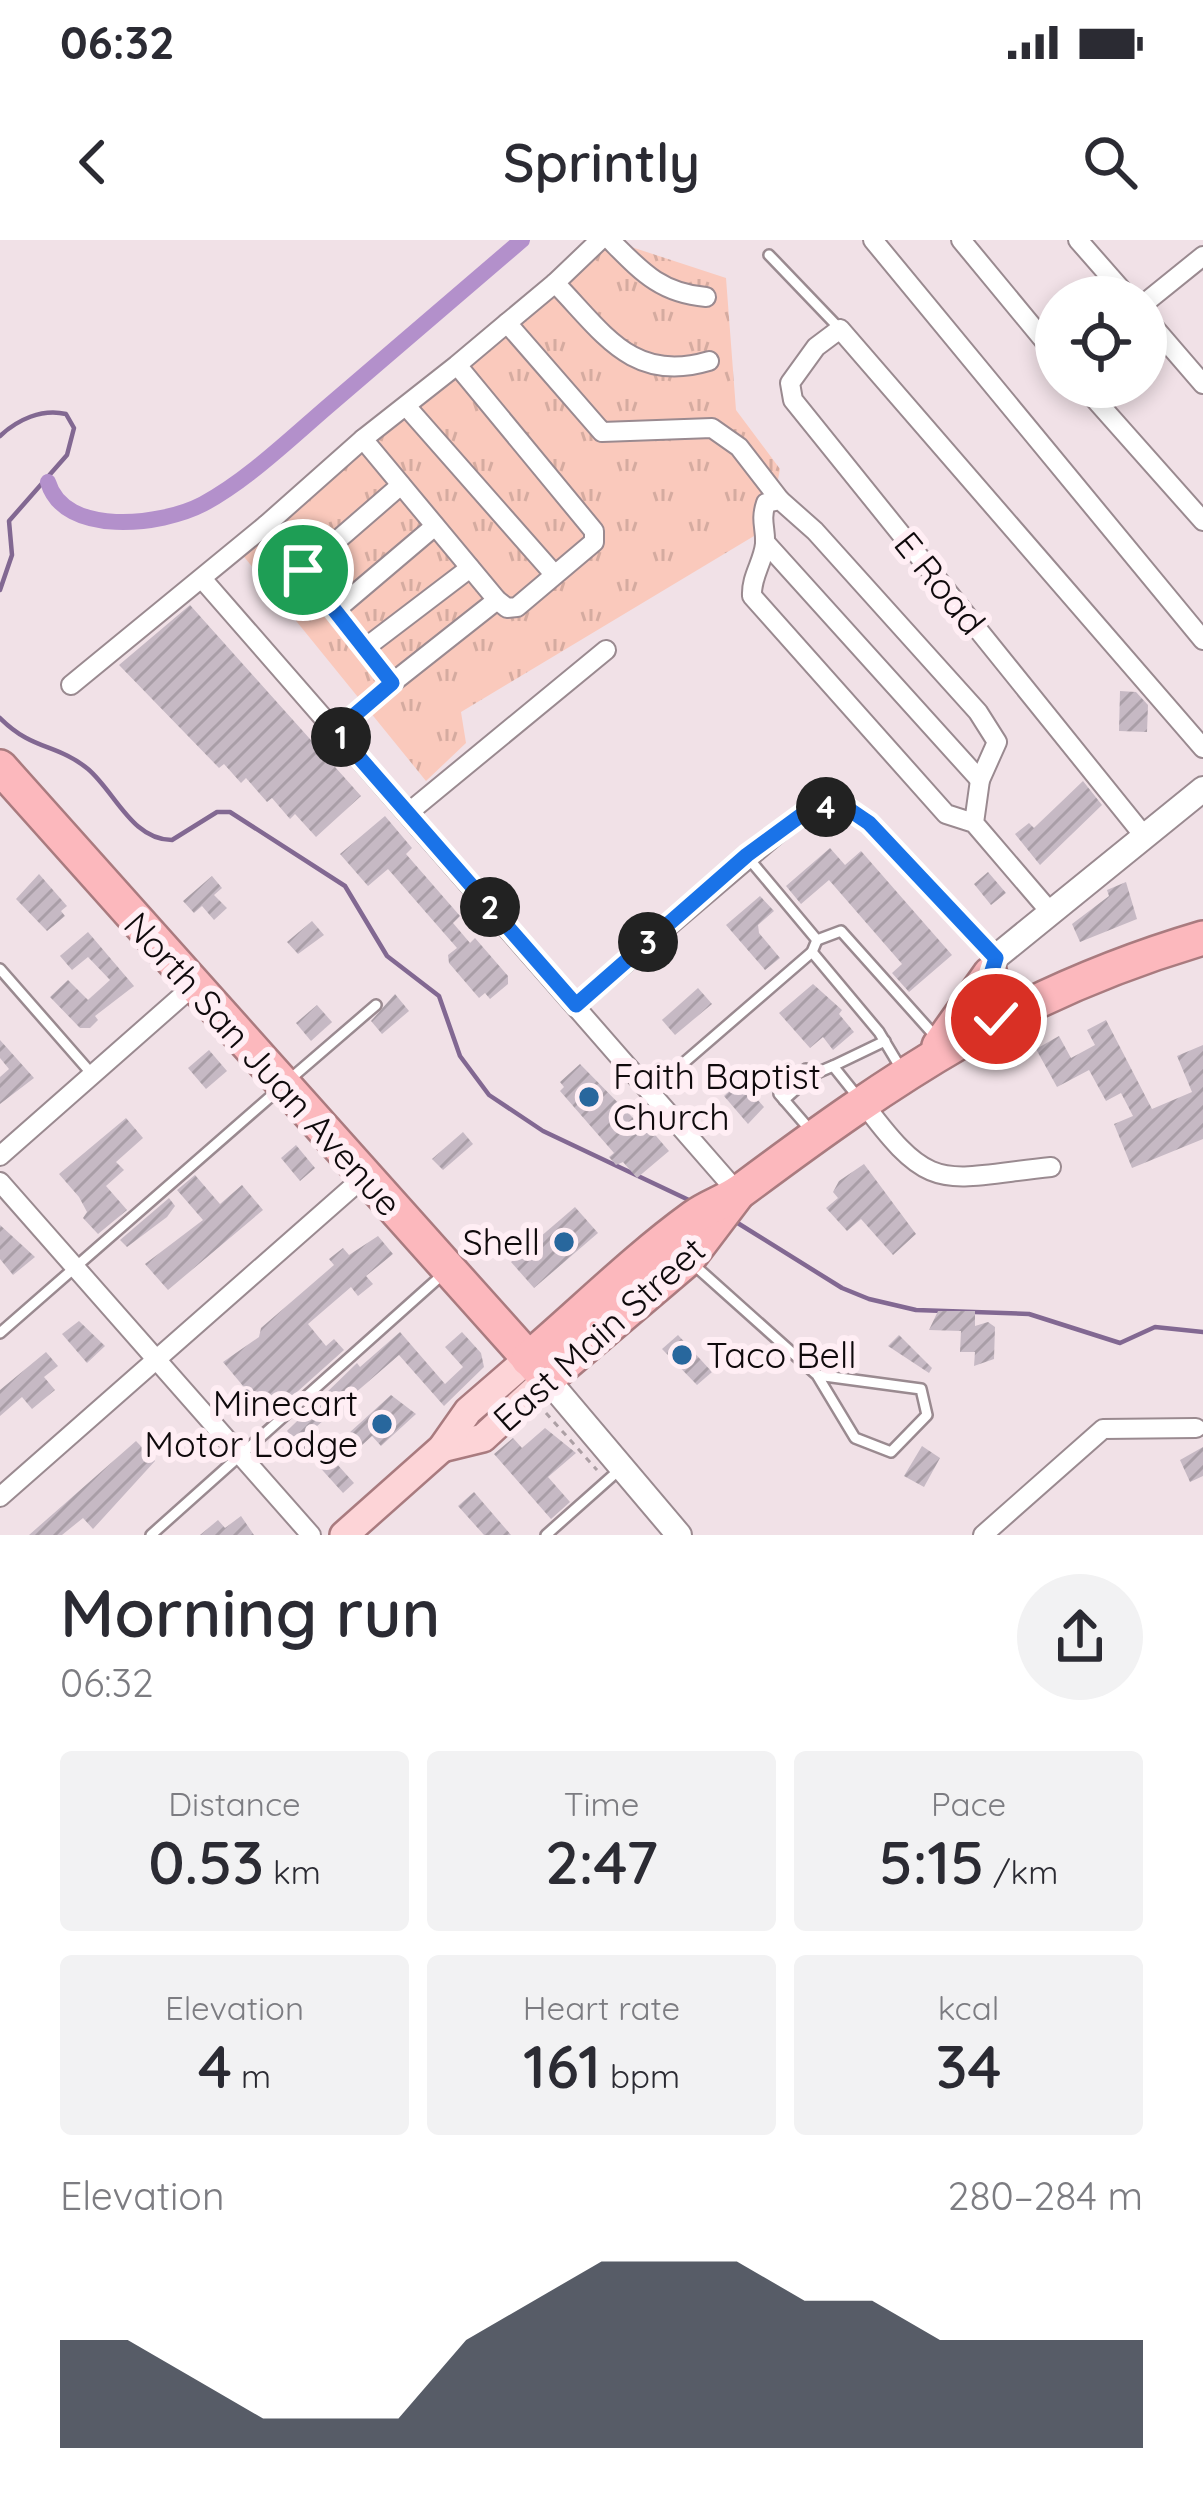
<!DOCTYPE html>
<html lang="en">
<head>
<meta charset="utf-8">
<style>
  :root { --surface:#fff; --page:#f2f2f3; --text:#2b2b33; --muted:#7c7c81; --accent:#111827 }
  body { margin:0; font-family:Quicksand,sans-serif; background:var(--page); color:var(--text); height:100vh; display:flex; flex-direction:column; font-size:45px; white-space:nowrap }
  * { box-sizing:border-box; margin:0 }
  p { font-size:39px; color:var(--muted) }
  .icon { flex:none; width:66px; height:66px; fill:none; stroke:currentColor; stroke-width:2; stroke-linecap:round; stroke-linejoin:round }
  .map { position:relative; height:1295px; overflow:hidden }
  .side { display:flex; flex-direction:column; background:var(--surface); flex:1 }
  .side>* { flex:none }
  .buttons { position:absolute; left:1035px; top:36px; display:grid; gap:24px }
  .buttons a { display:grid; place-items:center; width:132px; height:132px; border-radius:50%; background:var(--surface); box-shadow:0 6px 18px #0003; font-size:60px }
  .pin { position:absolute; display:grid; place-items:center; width:102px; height:102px; color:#fff; margin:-51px; border:6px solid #fff; border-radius:50%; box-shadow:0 3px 12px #0007 }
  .km { position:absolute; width:60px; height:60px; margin:-30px; border-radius:50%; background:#222; color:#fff; font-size:33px; line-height:60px; text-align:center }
  .round { display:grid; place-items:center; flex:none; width:126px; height:126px; border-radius:63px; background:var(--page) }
  .summary { display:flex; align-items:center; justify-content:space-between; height:204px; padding:0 60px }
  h1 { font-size:66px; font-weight:600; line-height:90px }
  .metrics { display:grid; grid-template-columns:repeat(3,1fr); gap:18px; height:204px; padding:12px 60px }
  .metrics div { display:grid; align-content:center; border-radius:12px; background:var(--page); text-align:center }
  .metrics b { font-size:60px; font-weight:600 }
  .metrics small { font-size:33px; font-weight:400 }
  .metrics p { font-size:33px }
  .chart { height:336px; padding:24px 60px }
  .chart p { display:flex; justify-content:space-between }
  .chart svg { width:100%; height:216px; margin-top:12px; fill:var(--accent); opacity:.7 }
  .status { display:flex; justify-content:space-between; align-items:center; height:84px; padding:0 60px; background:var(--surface); direction:ltr }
  .status svg { height:33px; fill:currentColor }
  header { display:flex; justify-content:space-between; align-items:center; height:156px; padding:0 60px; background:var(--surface); font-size:54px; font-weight:600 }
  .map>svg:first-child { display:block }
</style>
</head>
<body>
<div class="status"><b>06:32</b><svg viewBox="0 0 49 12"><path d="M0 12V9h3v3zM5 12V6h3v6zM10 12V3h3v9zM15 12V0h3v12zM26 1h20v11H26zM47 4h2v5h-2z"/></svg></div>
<header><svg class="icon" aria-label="back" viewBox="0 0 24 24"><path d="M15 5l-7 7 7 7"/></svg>Sprintly<svg class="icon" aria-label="search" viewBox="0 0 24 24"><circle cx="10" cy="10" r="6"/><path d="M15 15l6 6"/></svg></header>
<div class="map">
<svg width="1203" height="1295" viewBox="0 0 1203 1295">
  <defs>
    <pattern id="grass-tufts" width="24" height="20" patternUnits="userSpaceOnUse" patternTransform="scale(3)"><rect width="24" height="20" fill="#fac9bc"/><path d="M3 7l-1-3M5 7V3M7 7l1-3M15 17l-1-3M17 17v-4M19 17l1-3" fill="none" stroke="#d5aba0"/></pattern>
    <pattern id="building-hatch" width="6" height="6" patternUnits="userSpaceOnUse" patternTransform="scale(3)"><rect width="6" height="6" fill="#c6b9c4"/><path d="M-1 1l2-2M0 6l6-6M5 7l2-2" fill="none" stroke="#a99ea7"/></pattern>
  </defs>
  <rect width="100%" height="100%" fill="#f1e1e7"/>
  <polygon fill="url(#grass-tufts)" points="610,0 726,38 736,170 780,229 769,287 461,472 466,503 426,541 241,313"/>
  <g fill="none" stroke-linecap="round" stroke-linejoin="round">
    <g stroke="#826892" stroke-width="4.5">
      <path d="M 0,196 C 17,180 42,168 66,174 L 74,188 L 67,215 L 9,281 L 12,315 L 0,350"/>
      <path d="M 0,478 C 33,511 56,503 88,529 C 115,552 132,600 172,600 L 217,572 L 230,572 L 345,646 L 387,716 L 439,756 L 460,816 L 489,855 L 543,891 L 693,962"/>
      <polyline points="736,982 842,1048 869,1059 916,1070 1029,1074 1120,1103 1155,1087 1203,1092"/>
    </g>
    <path stroke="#b390cb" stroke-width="16" d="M 48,242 C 64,297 161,286 203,264 C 246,241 289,200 326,168 C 392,112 457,56 522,0"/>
  </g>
  <g fill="url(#building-hatch)">
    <polygon points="190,365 361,556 316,597 295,574 290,579 272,558 267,562 246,538 241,543 224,524 219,528 119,425"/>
    <polygon points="1120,451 1136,452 1148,465 1147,492 1119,491"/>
    <polygon points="1083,541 1102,565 1040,625 1015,594 1029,583 1034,588"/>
    <polygon points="385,576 412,608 406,614 460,676 453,683 470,703 475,698 508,736 508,744 490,759 485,753 479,758 449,723 448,715 457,708 388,629 368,646 340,614"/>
    <polygon points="830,608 845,625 861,611 952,715 909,752 892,733 902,724 829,640 801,664 786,646"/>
    <polygon points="988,632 1006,653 991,665 974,644"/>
    <polygon points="39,634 67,666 61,671 65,676 47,691 16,659"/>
    <polygon points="212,636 222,648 214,655 227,668 214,680 202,666 194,673 183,661"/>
    <polygon points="1126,642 1137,679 1080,702 1072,684 1109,656 1107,650"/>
    <polygon points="760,656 774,671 758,685 759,693 780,718 765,730 726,685"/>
    <polygon points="312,681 324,695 298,714 287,702"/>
    <polygon points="88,692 134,746 95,776 98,780 90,788 80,788 50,757 68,740 88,760 110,740 88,717 72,730 60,716"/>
    <polygon points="813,744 842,770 839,774 854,792 833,810 823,797 810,808 779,773"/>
    <polygon points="698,748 712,764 675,795 662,780"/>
    <polygon points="395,754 409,771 382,794 371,781"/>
    <polygon points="317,765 332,782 311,801 296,783"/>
    <polygon points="1106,780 1152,869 1192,852 1177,816 1203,805 1203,899 1132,928 1114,884 1133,876 1121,853 1106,861 1089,830 1057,847 1036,809 1059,796 1071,818 1095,805 1087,790"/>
    <polygon points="0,800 34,838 0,864 0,837 9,829 0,818"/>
    <polygon points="209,810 227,831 206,849 188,828"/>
    <polygon points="580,824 634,879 638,875 669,911 637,938 623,922 616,925 609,917 614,913 560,851 564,847 560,842"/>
    <polygon points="741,841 764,867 748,884 724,856"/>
    <polygon points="126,878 143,898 116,922 124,930 106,946 127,970 98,994 83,978 87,972 79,957 59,934"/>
    <polygon points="463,892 473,904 443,930 432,919"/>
    <polygon points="296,905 315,928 300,941 281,918"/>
    <polygon points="864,924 916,994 893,1015 861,979 847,991 826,968 838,958 833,952 839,941"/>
    <polygon points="195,935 220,964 242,945 263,970 168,1050 145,1024 203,980 177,950"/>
    <polygon points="169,958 175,966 167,977 127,1007 120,1000"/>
    <polygon points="575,967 598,993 534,1048 511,1022"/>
    <polygon points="0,985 35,1017 13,1035 0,1019"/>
    <polygon points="378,996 393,1014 366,1036 373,1044 358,1056 351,1047 308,1084 326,1106 334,1099 344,1110 269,1177 223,1122 259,1097 261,1088 334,1025 329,1019 343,1008 349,1015"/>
    <polygon points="938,1071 975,1071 975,1086 988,1082 995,1087 994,1119 974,1126 975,1112 960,1112 961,1091 929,1090"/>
    <polygon points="79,1081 105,1106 87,1123 62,1094"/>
    <polygon points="400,1092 445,1144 463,1127 445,1107 462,1092 481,1113 484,1127 444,1166 399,1115 309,1193 354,1243 343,1253 287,1191 357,1123 360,1127"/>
    <polygon points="678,1095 712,1132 697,1145 662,1109"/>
    <polygon points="899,1095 932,1128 929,1133 888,1106"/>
    <polygon points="46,1112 58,1126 44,1137 55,1150 32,1169 22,1157 0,1176 0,1150"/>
    <polygon points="391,1155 416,1174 381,1206 372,1196 361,1206 349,1193"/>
    <polygon points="545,1188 576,1213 548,1237 570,1262 551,1279 494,1214 513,1198 522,1208"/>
    <polygon points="136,1201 155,1221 93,1289 83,1278 62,1295 29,1295"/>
    <polygon points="922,1206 940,1218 924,1247 904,1236"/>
    <polygon points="1203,1207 1203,1236 1190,1242 1180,1220"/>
    <polygon points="474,1252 511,1295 484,1295 458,1266"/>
    <polygon points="241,1276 254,1295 200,1295 218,1280 225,1288"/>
  </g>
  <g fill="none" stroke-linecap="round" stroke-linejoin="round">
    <g stroke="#9a8a90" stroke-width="14">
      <g id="lane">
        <polyline points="769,15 840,89"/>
        <path d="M 784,588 C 816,564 835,561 869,583 L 992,714"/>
        <polyline points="750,620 817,700 841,691 935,796"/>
        <polyline points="812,712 879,792 903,832"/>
        <polyline points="0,729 91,833"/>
        <polyline points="833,826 885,801"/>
        <polyline points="806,829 812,835 833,826 857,856"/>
        <polyline points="289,840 376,765"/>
        <polyline points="650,852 812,712 817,700"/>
        <polyline points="779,854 811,891"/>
        <polyline points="784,860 812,835"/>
        <polyline points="693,1024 817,1135 855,1198 891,1212 927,1175 921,1149 817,1135"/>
        <polyline points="0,1093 277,851"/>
        <polyline points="151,1295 442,1035"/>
        <polyline points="546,1295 618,1231"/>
      </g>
    </g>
    <g stroke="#9a8a90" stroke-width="22">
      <g id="street">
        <path d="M 610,0 C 641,31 660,53 706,57"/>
        <polyline points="873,0 1203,400"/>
        <polyline points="961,0 1056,115"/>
        <polyline points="1078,0 1128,57"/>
        <polyline points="555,43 600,0"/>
        <polyline points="1146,62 1203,16"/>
        <polyline points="1146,78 1203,144"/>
        <path d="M 709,121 C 632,144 603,92 555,43 L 507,83 L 602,192 L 712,188 L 739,207 L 780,260"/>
        <polyline points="457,125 363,199 497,360 507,368 517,367 594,302 594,291 457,125 507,83"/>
        <polyline points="1084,147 1203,281"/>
        <polyline points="406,166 554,334"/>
        <polyline points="363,199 266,285 392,443 497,360"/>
        <polyline points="765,302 980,540"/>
        <polyline points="303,330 401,245"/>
        <polyline points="204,341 738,953"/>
        <polyline points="336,370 435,286"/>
        <polyline points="365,408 470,328"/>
        <polyline points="71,445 266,285"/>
        <polyline points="336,491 392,443"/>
        <polyline points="408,573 606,410"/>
        <path d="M 974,583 L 980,540 L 997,502 L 978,472 L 815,291 L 780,260 L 766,263 C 760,281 766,288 765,304 C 763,323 751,336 752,356 L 946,574 L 974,583 L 1052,674"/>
        <polyline points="1145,597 793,160 790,143 816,107 840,89 1203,508"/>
        <polyline points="576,765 784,588"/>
        <path d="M 861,860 C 932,956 939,939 1051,927"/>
        <polyline points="0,916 192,747"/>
        <polyline points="0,942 311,1295"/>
        <polyline points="0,1257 365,936"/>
        <polyline points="983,1295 1103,1189 1196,1188"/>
      </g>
    </g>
    <g stroke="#9a8a90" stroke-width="28">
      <g id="secondary">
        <polyline points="996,779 990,734 996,717 1203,549"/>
        <polyline points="547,1139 679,1295"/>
      </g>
    </g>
    <g stroke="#a97b7f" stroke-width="32">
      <g id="primary">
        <polyline points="442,1208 483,1198 547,1139"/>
        <polyline points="344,1295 442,1208 468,1171 528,1119"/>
      </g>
    </g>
    <g stroke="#a97b7f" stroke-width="38">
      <g id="highway">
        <polyline points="0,527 547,1139 688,1019 738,953"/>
        <polyline points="939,806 990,734"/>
        <path d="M 528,1119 C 583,1072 636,1019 694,977 C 709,966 727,961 742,950 C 895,836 1016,753 1203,698"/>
      </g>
    </g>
    <polyline stroke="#ac9fa4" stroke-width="3" stroke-dasharray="6 6" stroke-linecap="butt" points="546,1173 597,1230"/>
    <use href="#lane" stroke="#fff" stroke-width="9"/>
    <use href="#street" stroke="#fff" stroke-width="18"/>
    <use href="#secondary" stroke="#fff" stroke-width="24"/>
    <use href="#primary" stroke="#fdd4d7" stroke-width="27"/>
    <use href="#highway" stroke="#fcb8bd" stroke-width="33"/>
  </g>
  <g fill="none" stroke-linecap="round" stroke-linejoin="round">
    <g stroke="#fff" stroke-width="24">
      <polyline id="route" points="303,330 392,443 336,491 576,765 747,615 811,568 844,566 869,583 996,718 991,734 996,779"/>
    </g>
    <use href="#route" stroke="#1a73e8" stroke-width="15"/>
  </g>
  <g fill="#28679d" stroke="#ffeef4" stroke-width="4.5">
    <circle cx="589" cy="857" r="12"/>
    <circle cx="564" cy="1002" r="12"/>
    <circle cx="682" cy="1115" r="12"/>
    <circle cx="382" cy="1184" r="12"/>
  </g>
  <g text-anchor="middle" stroke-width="12" stroke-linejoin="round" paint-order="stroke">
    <g font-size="36" fill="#0f0a0c" stroke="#ffeef4">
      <text transform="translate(940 343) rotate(51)" y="13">E Road</text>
      <text transform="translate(263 824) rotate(48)" y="13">North San Juan Avenue</text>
      <text transform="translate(599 1094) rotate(-42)" y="13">East Main Street</text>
    </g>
    <g font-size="36" fill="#0f0a0c" stroke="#ffeef4" text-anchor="start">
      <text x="613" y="849">Faith Baptist<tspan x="613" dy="41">Church</tspan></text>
      <text x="540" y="1015" text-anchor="end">Shell</text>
      <text x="706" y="1128">Taco Bell</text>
      <text x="358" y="1176" text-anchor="end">Minecart<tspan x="358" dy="41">Motor Lodge</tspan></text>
    </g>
  </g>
</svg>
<div class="buttons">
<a><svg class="icon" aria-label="locate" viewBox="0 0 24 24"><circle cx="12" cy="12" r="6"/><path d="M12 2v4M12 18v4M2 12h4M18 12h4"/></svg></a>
</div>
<div class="pin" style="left:303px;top:330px;background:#1e9e55"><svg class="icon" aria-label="arrive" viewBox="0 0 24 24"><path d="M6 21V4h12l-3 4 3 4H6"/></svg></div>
<div class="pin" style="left:996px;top:779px;background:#d93025"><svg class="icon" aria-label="check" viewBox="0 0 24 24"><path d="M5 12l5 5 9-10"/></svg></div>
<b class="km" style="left:341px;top:497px">1</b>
<b class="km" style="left:490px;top:667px">2</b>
<b class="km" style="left:648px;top:702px">3</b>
<b class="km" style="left:826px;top:567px">4</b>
</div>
<section class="side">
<div class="summary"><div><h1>Morning run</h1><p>06:32</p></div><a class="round"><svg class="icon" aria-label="share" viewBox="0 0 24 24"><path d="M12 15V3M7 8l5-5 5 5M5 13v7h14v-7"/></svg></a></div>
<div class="metrics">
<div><p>Distance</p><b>0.53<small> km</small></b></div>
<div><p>Time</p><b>2:47</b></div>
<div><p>Pace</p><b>5:15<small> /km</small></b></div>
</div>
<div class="metrics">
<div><p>Elevation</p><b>4<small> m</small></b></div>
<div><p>Heart rate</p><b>161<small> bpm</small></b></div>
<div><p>kcal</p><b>34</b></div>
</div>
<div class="chart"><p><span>Elevation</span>280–284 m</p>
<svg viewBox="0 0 160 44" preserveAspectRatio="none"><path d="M0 44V22L10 22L20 30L30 38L40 38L50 38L60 22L70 14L80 6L90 6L100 6L110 14L120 14L130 22L140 22L150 22L160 22V44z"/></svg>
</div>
</section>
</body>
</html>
